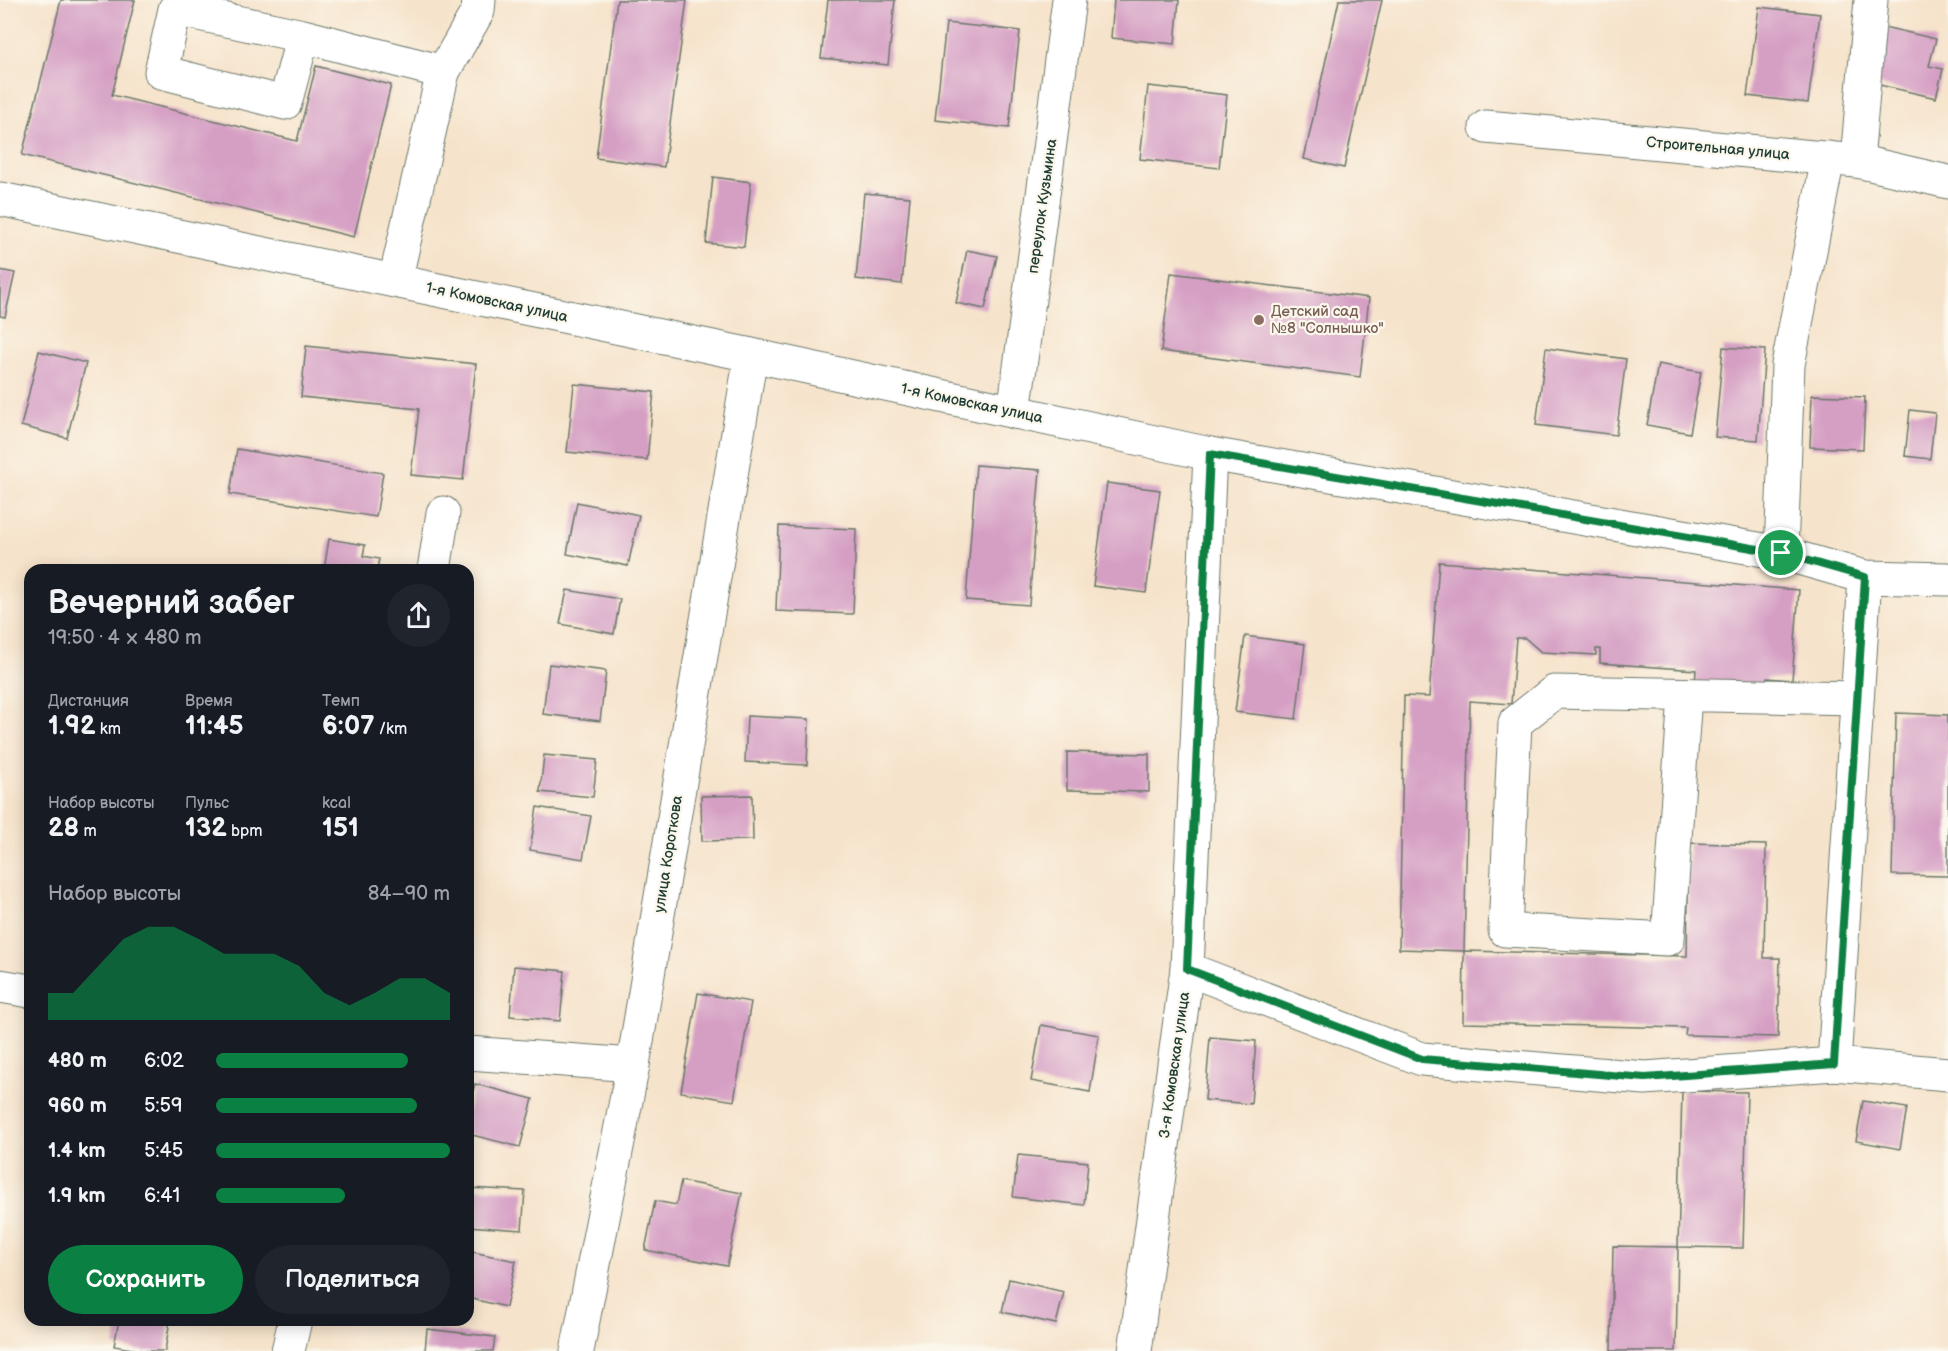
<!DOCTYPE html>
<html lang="ru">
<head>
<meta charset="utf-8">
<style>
  :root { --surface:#171b24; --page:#20242c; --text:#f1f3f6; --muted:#9ea1a6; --accent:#0b8043 }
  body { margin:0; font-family:"Balsamiq Sans",sans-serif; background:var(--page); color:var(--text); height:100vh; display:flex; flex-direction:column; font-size:22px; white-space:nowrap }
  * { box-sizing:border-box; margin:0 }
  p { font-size:20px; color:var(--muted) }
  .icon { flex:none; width:33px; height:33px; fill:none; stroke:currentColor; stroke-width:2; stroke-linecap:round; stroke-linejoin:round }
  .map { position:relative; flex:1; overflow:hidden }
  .drawer { position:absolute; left:24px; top:564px; width:450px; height:762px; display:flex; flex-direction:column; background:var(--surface); border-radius:18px; box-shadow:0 3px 15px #0003 }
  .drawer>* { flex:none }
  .pin { position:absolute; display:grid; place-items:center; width:51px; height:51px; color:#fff; margin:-26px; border:3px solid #fff; border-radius:50%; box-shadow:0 2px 6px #0007 }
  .round { display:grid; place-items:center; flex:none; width:63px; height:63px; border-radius:32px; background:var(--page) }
  .overview { display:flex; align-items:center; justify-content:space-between; height:102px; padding:0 24px }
  h1 { font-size:33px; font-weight:700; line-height:45px }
  .metrics { display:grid; grid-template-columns:repeat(3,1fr); gap:9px; height:102px; padding:6px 24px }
  .metrics div { display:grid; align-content:center }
  .metrics b { font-size:26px; font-weight:700 }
  .metrics small { font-size:16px; font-weight:400 }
  .metrics p { font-size:16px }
  .chart { height:168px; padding:12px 24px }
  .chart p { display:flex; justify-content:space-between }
  .chart svg { width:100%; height:108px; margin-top:6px; fill:var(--accent); opacity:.7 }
  .button { display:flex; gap:12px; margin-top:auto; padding:12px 24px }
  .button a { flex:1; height:69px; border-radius:36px; background:var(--accent); color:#fff; font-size:24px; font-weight:700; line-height:69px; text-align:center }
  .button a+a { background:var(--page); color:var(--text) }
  ul { padding:0 24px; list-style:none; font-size:20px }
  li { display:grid; grid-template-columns:96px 72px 1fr; align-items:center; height:45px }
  li i { height:15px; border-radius:8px; background:var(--accent) }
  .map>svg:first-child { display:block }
</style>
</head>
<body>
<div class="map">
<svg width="1948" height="1351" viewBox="0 0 1948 1351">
  <rect width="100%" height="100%" fill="#fbf7ec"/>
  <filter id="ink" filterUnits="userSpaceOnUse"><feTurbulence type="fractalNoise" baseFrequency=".0167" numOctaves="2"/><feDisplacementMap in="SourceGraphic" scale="12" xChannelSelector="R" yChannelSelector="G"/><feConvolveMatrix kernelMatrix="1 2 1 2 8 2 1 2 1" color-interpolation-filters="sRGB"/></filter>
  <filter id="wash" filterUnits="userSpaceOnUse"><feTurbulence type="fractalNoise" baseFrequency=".008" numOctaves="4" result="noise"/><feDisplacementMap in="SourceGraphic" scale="24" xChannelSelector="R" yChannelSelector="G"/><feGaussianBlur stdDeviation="1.35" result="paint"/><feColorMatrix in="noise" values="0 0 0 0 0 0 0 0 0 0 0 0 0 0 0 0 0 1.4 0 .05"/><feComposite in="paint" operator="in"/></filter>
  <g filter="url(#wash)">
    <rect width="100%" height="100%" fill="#f6e3cb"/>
    <g id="blocks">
      <g fill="#d59fc4">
        <polygon points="61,0 135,0 112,95 297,141 316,66 391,85 354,237 22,155"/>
        <polygon points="617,0 687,0 664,167 596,158"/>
        <polygon points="828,0 895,0 888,65 821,58"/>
        <polygon points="1114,0 1179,0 1175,44 1111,38"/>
        <polygon points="1339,0 1382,0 1344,168 1304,159"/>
        <polygon points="1759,7 1820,14 1808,103 1747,96"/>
        <polygon points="946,23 1020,31 1009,128 935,120"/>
        <polygon points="1884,27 1936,39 1929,66 1943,69 1936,98 1871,83"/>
        <polygon points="1148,86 1227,95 1219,168 1140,159"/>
        <polygon points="713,177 751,182 744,247 706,243"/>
        <polygon points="864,193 910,197 902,284 856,279"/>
        <polygon points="967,250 997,256 985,309 956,303"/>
        <polygon points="0,270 15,273 5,317 0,316"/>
        <polygon points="1171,273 1369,298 1360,377 1161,351"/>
        <polygon points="306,346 476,364 463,480 411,475 419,409 301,397"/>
        <polygon points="1723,347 1765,350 1758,440 1715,437"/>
        <polygon points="1546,348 1626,359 1616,435 1536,425"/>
        <polygon points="39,351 86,363 67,438 21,426"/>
        <polygon points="1658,364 1701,372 1690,433 1647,425"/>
        <polygon points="574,384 654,392 647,460 567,452"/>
        <polygon points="1812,395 1865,397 1863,449 1810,447"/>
        <polygon points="1910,410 1935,413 1930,459 1905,456"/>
        <polygon points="237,449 383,473 376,517 230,494"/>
        <polygon points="976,465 1040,470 1029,605 966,600"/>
        <polygon points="1107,483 1160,490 1146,593 1093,586"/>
        <polygon points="577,502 639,515 628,566 567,554"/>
        <polygon points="779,526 856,529 853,614 776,611"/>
        <polygon points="329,539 365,545 363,556 379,559 377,570 324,570"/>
        <polygon points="1439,562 1799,590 1792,680 1767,678 1766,690 1695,685 1696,670 1600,663 1600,649 1596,649 1596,655 1541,652 1525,638 1516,638 1511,704 1470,701 1464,951 1399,949 1404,696 1429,697"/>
        <polygon points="567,590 620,599 614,634 560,624"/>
        <polygon points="1245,636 1305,644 1296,719 1235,712"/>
        <polygon points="549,664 606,671 600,721 543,714"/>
        <polygon points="1896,713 1948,715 1948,876 1892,875"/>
        <polygon points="747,716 809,719 807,765 745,762"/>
        <polygon points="1067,752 1149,754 1149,792 1067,790"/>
        <polygon points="544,755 597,760 593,797 540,792"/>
        <polygon points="752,795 753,840 702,841 701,796"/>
        <polygon points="537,807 591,816 583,859 530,850"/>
        <polygon points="1689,843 1766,845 1764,958 1780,958 1778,1037 1685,1035 1686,1028 1463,1023 1464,951 1687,956"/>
        <polygon points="514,966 565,971 560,1021 510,1016"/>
        <polygon points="698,993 751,1002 734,1101 681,1092"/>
        <polygon points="1041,1025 1099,1035 1090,1092 1031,1081"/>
        <polygon points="1210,1037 1256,1041 1251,1104 1205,1100"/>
        <polygon points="475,1084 533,1099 520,1147 468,1134 468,1109"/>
        <polygon points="1682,1091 1747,1092 1743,1248 1678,1247"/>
        <polygon points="1863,1101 1907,1108 1900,1149 1856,1141"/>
        <polygon points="1018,1155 1088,1162 1084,1205 1013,1197"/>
        <polygon points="681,1181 742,1193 727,1266 645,1250 655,1201 676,1205"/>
        <polygon points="468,1188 525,1191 522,1230 468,1226"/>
        <polygon points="1613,1246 1678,1247 1676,1351 1611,1351"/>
        <polygon points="468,1251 516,1261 506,1307 468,1298"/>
        <polygon points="1009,1279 1064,1292 1056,1324 1002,1312"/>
        <polygon points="119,1320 170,1320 165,1351 144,1351 114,1346"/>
        <polygon points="427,1329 495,1337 493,1351 425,1351"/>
      </g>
    </g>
  </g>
  <g filter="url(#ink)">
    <use href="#blocks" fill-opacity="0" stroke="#6a7769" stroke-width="1.5"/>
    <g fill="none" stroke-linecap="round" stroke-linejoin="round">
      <g stroke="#6a7769" stroke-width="35">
        <g id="minor">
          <polyline points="303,36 285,103 161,72 175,9 303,36 443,72 395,281"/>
          <polyline points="443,72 478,11 479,0"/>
          <polyline points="1486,127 1857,161 1948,182"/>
          <polyline points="1857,161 1871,0"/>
          <polyline points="0,199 751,355 1210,454 1781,553 1865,577 1948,579"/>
          <polyline points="1014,412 1069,0"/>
          <polyline points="1781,553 1788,365 1828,158"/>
          <polyline points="434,570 443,513"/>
          <polyline points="1685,695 1668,939 1505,930 1515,723 1554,692 1857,698"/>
          <polyline points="1187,969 1422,1059 1645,1078 1834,1064 1948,1074"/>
          <polyline points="0,986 30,991"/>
          <polyline points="468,1053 633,1065"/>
          <polyline points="1834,1064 1865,577"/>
          <polyline points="288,1351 295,1320"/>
          <polyline points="577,1351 633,1065 751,355"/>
          <polyline points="1135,1351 1187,969 1210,454"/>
        </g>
      </g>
      <use href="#minor" stroke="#fff" stroke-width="33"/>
    </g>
  </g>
  <g fill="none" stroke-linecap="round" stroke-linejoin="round" filter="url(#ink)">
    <g stroke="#fff" stroke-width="12">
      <polygon id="route" points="1210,454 1781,553 1865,577 1834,1064 1645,1078 1422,1059 1187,969"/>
    </g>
    <use href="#route" stroke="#0b8043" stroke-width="8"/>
  </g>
  <circle fill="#8d6e63" stroke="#fbf7ec" stroke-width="2" cx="1259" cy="320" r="6"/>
  <g text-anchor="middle" stroke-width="4.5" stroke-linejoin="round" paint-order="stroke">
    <g font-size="15" fill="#1f3d34" stroke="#fbf7ec">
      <text transform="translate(1718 148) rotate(5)" y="5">Строительная улица</text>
      <text transform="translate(1042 206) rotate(-82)" y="5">переулок Кузьмина</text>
      <text transform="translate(497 302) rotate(12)" y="5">1-я Комовская улица</text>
      <text transform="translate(972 403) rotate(12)" y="5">1-я Комовская улица</text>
      <text transform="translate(668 854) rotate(-81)" y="5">улица Короткова</text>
      <text transform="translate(1174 1065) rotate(-82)" y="5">3-я Комовская улица</text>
    </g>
    <g font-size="15" fill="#785e54" stroke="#fbf7ec" text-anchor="start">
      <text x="1271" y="316">Детский сад<tspan x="1271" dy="17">№8 "Солнышко"</tspan></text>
    </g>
  </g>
</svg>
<div class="pin" style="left:1781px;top:553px;background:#1e9e55"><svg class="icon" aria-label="arrive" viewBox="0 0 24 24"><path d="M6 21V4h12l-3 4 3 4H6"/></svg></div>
<section class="drawer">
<div class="overview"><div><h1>Вечерний забег</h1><p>19:50 · 4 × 480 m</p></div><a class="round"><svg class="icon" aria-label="share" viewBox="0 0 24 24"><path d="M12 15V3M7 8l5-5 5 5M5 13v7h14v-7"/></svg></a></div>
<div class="metrics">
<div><p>Дистанция</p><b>1.92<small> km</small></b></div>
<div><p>Время</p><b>11:45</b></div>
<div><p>Темп</p><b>6:07<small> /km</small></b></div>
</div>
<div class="metrics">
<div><p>Набор высоты</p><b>28<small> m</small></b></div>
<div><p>Пульс</p><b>132<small> bpm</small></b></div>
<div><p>kcal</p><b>151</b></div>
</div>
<div class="chart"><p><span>Набор высоты</span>84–90 m</p>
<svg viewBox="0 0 160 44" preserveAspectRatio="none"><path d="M0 44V33L10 33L20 22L30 11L40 6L50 6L60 11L70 17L80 17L90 17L100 22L110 33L120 38L130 33L140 27L150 27L160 33V44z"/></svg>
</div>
<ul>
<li><b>480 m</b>6:02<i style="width:82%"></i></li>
<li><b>960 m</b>5:59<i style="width:86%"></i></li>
<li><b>1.4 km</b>5:45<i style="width:100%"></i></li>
<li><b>1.9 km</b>6:41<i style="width:55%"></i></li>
</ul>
<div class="button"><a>Сохранить</a><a>Поделиться</a></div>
</section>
</div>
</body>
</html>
